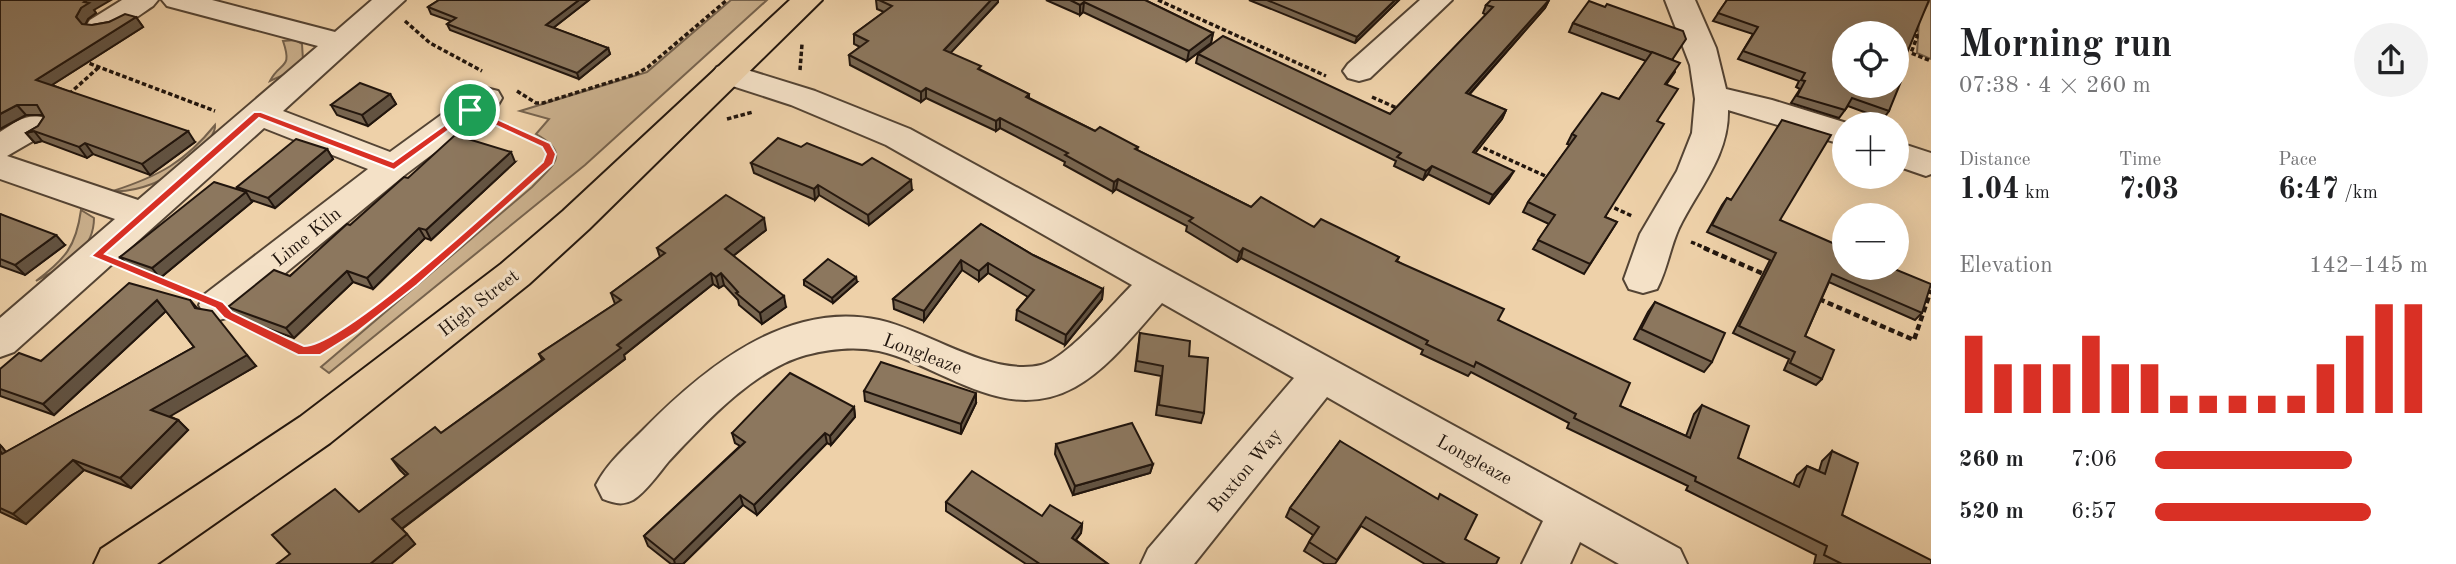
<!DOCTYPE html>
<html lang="en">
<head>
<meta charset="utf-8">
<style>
  :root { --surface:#fff; --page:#f2f2f2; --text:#202124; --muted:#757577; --accent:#d93025 }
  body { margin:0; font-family:"Old Standard TT",serif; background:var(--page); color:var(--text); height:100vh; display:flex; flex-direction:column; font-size:26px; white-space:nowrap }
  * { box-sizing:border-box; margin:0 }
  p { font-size:23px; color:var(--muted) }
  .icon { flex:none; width:38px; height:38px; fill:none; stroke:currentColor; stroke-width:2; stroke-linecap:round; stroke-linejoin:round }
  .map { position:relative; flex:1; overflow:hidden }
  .panel { display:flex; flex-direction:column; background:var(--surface); width:525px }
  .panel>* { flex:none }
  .controls { position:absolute; left:1832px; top:21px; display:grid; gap:14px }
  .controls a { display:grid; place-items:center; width:77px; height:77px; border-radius:50%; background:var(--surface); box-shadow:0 7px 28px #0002; font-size:35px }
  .pin { position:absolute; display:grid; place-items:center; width:60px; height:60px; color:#fff; margin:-30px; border:4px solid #fff; border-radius:50%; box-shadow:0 2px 7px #0007 }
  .round { display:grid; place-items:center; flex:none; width:74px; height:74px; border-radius:37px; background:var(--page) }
  .summary { display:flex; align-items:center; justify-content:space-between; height:119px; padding:0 28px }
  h1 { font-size:38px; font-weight:600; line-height:52px }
  .figures { display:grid; grid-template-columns:repeat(3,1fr); gap:10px; height:119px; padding:7px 28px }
  .figures div { display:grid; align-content:center }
  .figures b { font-size:30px; font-weight:600 }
  .figures small { font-size:19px; font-weight:400 }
  .figures p { font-size:19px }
  .chart { height:196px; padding:14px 28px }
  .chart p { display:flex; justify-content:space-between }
  .chart svg { width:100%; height:126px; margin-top:7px; stroke:var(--accent); stroke-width:6 }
  ul { padding:0 28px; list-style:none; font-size:23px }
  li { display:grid; grid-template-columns:112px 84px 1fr; align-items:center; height:52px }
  li i { height:18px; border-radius:9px; background:var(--accent) }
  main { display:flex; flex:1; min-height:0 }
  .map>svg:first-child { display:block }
</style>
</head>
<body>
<main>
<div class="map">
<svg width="1931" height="564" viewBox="0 0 1931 564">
  <rect width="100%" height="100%" fill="#eed1a9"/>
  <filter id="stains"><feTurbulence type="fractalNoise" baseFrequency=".00286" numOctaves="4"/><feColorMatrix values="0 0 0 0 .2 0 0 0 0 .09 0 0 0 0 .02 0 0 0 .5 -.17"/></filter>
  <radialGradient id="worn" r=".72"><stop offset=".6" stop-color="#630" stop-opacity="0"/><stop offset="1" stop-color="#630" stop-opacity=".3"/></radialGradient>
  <g fill="#cbb18e" stroke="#76634e" stroke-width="2">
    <path d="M 731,0 L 767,0 L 585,165 L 329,373 L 321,367 L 532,187 C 553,165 572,154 536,134 L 549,119 L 520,111 L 647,72 Z"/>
    <polygon points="1930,0 1931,0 1931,59 1917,53 1919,21"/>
    <path d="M 295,40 L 302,44 L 303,60 L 288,73 L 270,81 C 280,61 293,70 283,41 Z"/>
    <path d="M 215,125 C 217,142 168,178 152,184 C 139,189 127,192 113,191 C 159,176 185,162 215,125 Z"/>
    <path d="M 81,210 L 94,218 C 94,253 63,266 36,281 C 65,259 76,247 81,210 Z"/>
  </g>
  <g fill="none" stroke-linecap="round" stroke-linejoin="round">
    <g stroke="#544434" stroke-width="4">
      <g id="minor">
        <path d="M 122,0 L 158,0 L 153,6 C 134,18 114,38 90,32 L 86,26 L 90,20 Z"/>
        <path d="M 162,0 L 212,0 L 335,32 L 372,0 L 405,0 L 283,111 L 390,152 L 474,91 L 486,88 L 498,91 L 502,98 L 498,105 L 406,174 L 233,316 L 219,320 L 205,316 L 199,305 L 205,294 L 368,169 L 264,128 L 14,352 L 0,357 L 0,318 L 115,219 L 0,179 L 0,132 C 16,122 26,113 45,118 L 50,126 L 45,134 L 7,156 L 138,200 L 318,46 L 167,6 Z"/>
        <polygon points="1420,0 1452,0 1370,78 1359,81 1348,78 1343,71 1348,64"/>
        <path d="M 1665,0 L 1695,0 L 1716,48 L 1726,89 L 1772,100 L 1850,124 L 1844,124 L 1844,145 L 1728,110 C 1729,156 1698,189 1679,228 C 1670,248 1667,270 1657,289 L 1643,293 L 1629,289 L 1624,279 L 1640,234 L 1677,171 L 1692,133 L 1695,99 L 1690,65 Z"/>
        <path d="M 728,64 L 815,91 L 910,129 L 1680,549 L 1687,564 L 1619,564 L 1580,542 L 1570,564 L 1522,564 L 1543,521 L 1327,397 L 1194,564 L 1141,564 L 1148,549 L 1294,378 L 1162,303 C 1136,332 1109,368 1075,387 C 1004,426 944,366 879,351 C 855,346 829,349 806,355 C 754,369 705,423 669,461 C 659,473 646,492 633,500 C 622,506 614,503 603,499 L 596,485 C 607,463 627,446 644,429 C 704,368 787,300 879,320 C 929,331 990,377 1041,365 C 1066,359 1112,305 1132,285 L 886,145 L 791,105 L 717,81 L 712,74 L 717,67 Z"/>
        <polygon points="1897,142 1931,153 1931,174 1926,176 1897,166"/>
      </g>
    </g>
    <g stroke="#21150d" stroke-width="4">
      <polygon id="major" points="790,0 822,0 589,229 529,284 330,443 157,564 94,564 101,549 300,417 501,264 563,211"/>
    </g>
    <g stroke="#21150d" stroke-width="3.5" stroke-dasharray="4.5 2.5" stroke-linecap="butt">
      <polyline points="1158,0 1326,76"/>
      <polyline points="405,21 430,43 482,71"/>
      <polyline points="1916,27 1917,37 1911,53 1931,61"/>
      <polyline points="83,61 215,111"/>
      <polyline points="800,70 802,44"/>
      <polyline points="517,91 536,103 543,103 636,74 648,67 727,0"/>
      <polyline points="69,94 99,67"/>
      <polyline points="1372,97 1399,109"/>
      <polyline points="727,119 753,112"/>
      <polyline points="1477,145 1552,179"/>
      <polyline points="1608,205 1632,216"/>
      <polyline points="1691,242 1708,249"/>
      <polyline points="453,249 548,164 551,154 546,145 500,123"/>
    </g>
    <g stroke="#21150d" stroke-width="4.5" stroke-dasharray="6 3.5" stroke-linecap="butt">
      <polyline points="1704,248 1766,275"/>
      <polyline points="130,269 187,292"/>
      <polyline points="1819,299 1914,340 1931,290"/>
      <path d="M 249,326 C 267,336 288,352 309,351 C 342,350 427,271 455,248"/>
    </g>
    <use href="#minor" fill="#f4e1c7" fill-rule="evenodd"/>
    <use href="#major" fill="#eed1a9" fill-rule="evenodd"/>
  </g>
  <g fill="#786651" stroke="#21150d" stroke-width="2">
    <polygon points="0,0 94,10 96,13 88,19 85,25 92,25 136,17 143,27 52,85 195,142 150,175 93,154 87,158 42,141 35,143 26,133 38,126 44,117 43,115 26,115 0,129"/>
    <polygon points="439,0 589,0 553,28 608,48 610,54 579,79 450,30 447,24 451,21 431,14 428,7"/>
    <polygon points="876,0 998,0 998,2 950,53 981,70 1029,94 1029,98 1095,131 1138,147 1137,150 1251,207 1314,227 1399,257 1397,261 1498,320 1620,406 1686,436 1694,414 1702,405 1738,458 1793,485 1797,475 1807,466 1819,471 1822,461 1832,451 1842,515 1931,564 1814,564 1816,555 1686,490 1688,486 1567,428 1569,423 1471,372 1468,376 1421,354 1423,350 1241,258 1237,262 1186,231 1187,226 1116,189 1113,192 1064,165 1065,162 1000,128 996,131 926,98 921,102 850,65 849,55 860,47 854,44 854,34 884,12 877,9"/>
    <polygon points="1046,0 1145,0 1213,33 1211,43 1187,61 1083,12 1080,15"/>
    <polygon points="1249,0 1399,0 1355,43"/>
    <polygon points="1549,0 1545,8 1469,95 1506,110 1502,119 1475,153 1509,179 1489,204 1428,174 1423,180 1394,166 1396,161 1196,63 1198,54 1390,114 1486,15 1483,13 1486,5"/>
    <polygon points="1727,0 1897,77 1889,111 1883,119 1848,106 1839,118 1791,103 1800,89 1796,87 1799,81 1738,59 1753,34 1713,21"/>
    <polygon points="1573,23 1673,60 1675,72 1666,85 1657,122 1605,217 1617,222 1584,274 1533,249 1549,224 1523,212 1528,202 1570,145 1567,144 1572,134 1619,99 1646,61 1569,32"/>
    <polygon points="390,94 396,104 368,126 337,115 331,105"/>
    <polygon points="327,149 333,159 275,208 251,200 252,202 160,278 128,266 120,257 238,190 237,187"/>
    <polygon points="515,162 431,240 425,238 373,289 353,282 294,338 236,317 228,307 290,276 408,178"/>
    <polygon points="751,163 912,190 869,225 819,195 815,200 754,173"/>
    <polygon points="1727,198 1780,220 1922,313 1915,320 1829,282 1805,336 1822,379 1816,385 1784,370 1789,359 1733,333 1770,260 1707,232 1722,205"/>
    <polygon points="0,214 65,245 25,275 0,266"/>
    <polygon points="981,224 1033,255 1103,289 1102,299 1065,345 1016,320 1017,310 1028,297 988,273 979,281 962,270 924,321 894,309 893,299"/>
    <polygon points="766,230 733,256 786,307 762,324 739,305 738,300 724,285 719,288 713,284 624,355 625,359 402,529 415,544 391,564 277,564 359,512 406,476 400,470 392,459 441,433 542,360 539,354 615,304 611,293 660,257 657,248"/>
    <polygon points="804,280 857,282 833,303 804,285"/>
    <polygon points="190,300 197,308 256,366 169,416 178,420 188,430 131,488 84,470 26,524 0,512 0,445 6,452 194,347 166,311 54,415 0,396 0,369 41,361"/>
    <polygon points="1655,302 1712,362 1704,372 1634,339 1648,312"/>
    <polygon points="1140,333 1189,356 1204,413 1201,423 1156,415 1161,376 1135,371"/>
    <polygon points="864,391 976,403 961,434 865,401"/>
    <polygon points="854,407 855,417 831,445 827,443 757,515 743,505 683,564 671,564 648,546 644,536 740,446 735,443 732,433"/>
    <polygon points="1340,441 1465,539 1496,564 1425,564 1361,526 1335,564 1325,564 1304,551 1313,535 1286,517 1290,508"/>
    <polygon points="1056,444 1153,464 1150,473 1073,495 1055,454"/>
    <polygon points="946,502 1042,516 1082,524 1081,533 1076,540 1108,564 1026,564 946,511"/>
  </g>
  <g fill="#625342" stroke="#21150d" stroke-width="2">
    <polygon points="87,0 111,0 94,10 96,13 88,19 84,27 76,17 84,2"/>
    <polygon points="579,0 589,0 548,32 546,25"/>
    <polygon points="991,0 998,0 998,2 944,60 944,50"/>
    <polygon points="1395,0 1399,0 1355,43 1357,37"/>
    <polygon points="1549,0 1545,8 1462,102 1466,93"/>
    <polygon points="1084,2 1083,12 1080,15 1080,5"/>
    <polygon points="136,17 143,27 44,90 36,80"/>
    <polygon points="1213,33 1211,43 1187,61 1189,51"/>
    <polygon points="608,48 610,54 579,79 577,73"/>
    <polygon points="926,88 926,98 921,102 921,92"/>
    <polygon points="390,94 396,104 368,126 362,115"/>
    <polygon points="17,105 26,115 0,129 0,114"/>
    <polygon points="1506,110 1502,119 1469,161 1473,152"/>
    <polygon points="1000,118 1000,128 996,131 996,121"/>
    <polygon points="34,131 42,141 35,143 26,133"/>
    <polygon points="188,131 195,142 150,175 142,164"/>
    <polygon points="85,143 93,154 87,158 79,147"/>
    <polygon points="327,149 333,159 275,208 268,198"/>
    <polygon points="511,152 515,162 431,240 426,230"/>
    <polygon points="1432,166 1428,174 1423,180 1426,171"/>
    <polygon points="1514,171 1509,179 1489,204 1493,195"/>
    <polygon points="1118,179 1116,189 1113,192 1114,182"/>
    <polygon points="911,180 912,190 869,225 868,215"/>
    <polygon points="818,185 819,195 815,200 814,189"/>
    <polygon points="246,192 252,202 160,278 152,268"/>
    <polygon points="764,218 766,230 728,260 725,249"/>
    <polygon points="419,228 425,238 373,289 367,278"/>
    <polygon points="56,235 65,245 25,275 15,265"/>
    <polygon points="1243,248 1241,258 1237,262 1240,252"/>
    <polygon points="961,260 962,270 924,321 924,311"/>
    <polygon points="988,263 988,273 979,281 979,271"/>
    <polygon points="347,271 353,282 294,338 286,328"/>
    <polygon points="711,273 713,284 624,355 625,359 400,530 392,519"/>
    <polygon points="721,273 724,285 719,288 716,277"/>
    <polygon points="856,277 857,282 833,303 832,298"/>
    <polygon points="1103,289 1102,299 1065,345 1066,335"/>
    <polygon points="784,296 786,307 762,324 760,313"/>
    <polygon points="157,300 166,311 54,415 43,404"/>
    <polygon points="247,355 256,366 162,421 151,410"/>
    <polygon points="976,393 976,403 961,434 961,424"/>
    <polygon points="854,407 855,417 831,445 830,436"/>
    <polygon points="178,420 188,430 131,488 120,478"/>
    <polygon points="825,433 827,443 757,515 754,505"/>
    <polygon points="0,445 2,447 15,464 2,454 0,451"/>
    <polygon points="73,460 84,470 26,524 13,514"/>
    <polygon points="1153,464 1150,473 1073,495 1075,486"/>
    <polygon points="740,495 743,505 683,564 675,564 674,560"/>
    <polygon points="1082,524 1081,533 1071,546 1072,538"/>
    <polygon points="407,534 415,544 391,564 370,564"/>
  </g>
  <g fill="#8c775e" stroke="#21150d" stroke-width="2" fill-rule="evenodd">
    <polygon points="0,0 87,0 84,2 89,3 81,8 76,17 82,24 92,25 109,22 125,14 136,17 36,80 188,131 142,164 85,143 79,147 34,131 26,133 38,126 44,117 37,105 17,105 0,114"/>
    <polygon points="439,0 579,0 546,25 608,48 577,73 447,24 456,18 428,7"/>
    <polygon points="879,0 991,0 944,50 981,66 978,69 1029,94 1026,97 1095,131 1100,127 1138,147 1135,149 1251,207 1261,197 1314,227 1321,219 1399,257 1396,261 1504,309 1498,320 1630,383 1620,406 1690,438 1702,405 1749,426 1738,458 1799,487 1807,466 1825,474 1832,451 1858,463 1842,515 1931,560 1931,564 1842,564 1824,555 1827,546 1695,481 1696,477 1574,418 1576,414 1476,362 1474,367 1426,344 1428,341 1243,248 1240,252 1189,221 1193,218 1118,179 1114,182 1065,155 1068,153 1000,118 996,121 926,88 921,92 849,55 868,41 854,34 892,6"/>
    <polygon points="1070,0 1145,0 1213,33 1189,51 1084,2 1080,5"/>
    <polygon points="1267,0 1395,0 1357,37"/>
    <polygon points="1491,0 1549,0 1466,93 1506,110 1473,152 1514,171 1493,195 1432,166 1426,171 1397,157 1401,153 1198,54 1223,36 1390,114 1493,7 1486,5"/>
    <path d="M 1727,0 L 1929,0 L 1897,77 L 1902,79 L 1889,111 L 1852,98 L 1845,110 L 1797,96 L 1805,81 L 1801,80 L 1805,73 L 1743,51 L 1758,27 L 1718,13 ZM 1844,33 L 1897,33 L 1897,86 L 1844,86 Z"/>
    <polygon points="1589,1 1605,7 1607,4 1683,31 1686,39 1672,60 1573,23"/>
    <polygon points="1652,52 1680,63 1665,84 1678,89 1657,121 1664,124 1605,217 1617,222 1590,264 1538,240 1555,215 1528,202 1576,136 1572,134 1602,93 1619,99"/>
    <polygon points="360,83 390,94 362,115 331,105"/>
    <polygon points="1782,120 1831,135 1780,220 1844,248 1844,268 1892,268 1931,284 1922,313 1832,274 1805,336 1834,350 1822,379 1790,363 1795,352 1739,326 1776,253 1712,225 1727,198 1731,200"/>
    <polygon points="455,135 511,152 426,230 419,228 367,278 347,271 286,328 228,307 274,270 290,276 347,224 350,225 404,177 408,178"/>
    <polygon points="778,138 801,147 807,143 862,165 872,158 911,180 868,215 818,185 814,189 751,163"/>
    <polygon points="296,139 327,149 268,198 237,187"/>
    <polygon points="214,182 246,192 152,268 120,257"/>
    <polygon points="726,195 764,218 725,249 784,296 760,313 736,293 738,292 721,273 716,277 711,273 617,345 621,348 392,519 407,534 370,564 277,564 290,554 272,535 335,489 359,512 408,474 392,459 435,427 441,433 544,359 539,354 621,300 611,293 665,253 657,248"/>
    <polygon points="0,214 56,235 15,265 0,259"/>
    <polygon points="981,224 1033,255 1103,289 1066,335 1017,310 1034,290 988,263 979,271 961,260 924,311 893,299"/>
    <polygon points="828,259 856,277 832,298 804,280"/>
    <polygon points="129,283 190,300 195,308 212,311 247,355 151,410 178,420 120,478 73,460 13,514 0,508 0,451 2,454 194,347 157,300 43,404 0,389 0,369 19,353 41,361"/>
    <polygon points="1655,302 1725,333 1712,362 1641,329"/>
    <polygon points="1140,333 1190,341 1189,356 1208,358 1204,413 1159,405 1163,366 1137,361"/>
    <polygon points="881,362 976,393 961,424 864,391"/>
    <polygon points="790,373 854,407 830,436 825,433 754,505 740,495 674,560 644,536 745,442 732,433"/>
    <polygon points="1132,423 1153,464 1075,486 1056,444"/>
    <polygon points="1340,441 1438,499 1440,494 1477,515 1465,539 1499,558 1496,564 1446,564 1366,517 1337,560 1309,542 1319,527 1290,508"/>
    <polygon points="972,471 1042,516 1050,505 1082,524 1072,538 1108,564 1040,564 946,502"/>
  </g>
  <path fill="#d93025" stroke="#fff" stroke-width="2" fill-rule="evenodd" d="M 470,107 L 550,143 L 556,154 L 553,164 L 417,285 L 357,332 L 320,355 L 298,355 L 224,318 L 215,308 L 91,256 L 254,112 L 261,112 L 393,162 ZM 471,114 L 542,147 L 546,154 L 543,162 C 505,196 344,346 304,346 L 232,312 L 223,302 L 105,254 L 259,118 L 394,170 Z"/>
  <g text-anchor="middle" stroke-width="6" stroke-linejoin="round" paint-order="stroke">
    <g font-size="19" fill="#21150d" stroke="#f4e1c7">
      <text transform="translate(306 236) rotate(-39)" y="7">Lime Kiln</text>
      <text transform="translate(478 302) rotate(-38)" y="7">High Street</text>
      <text transform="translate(923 353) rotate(21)" y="7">Longleaze</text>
      <text transform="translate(1475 459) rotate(29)" y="7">Longleaze</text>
      <text transform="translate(1244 470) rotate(-50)" y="7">Buxton Way</text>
    </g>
  </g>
  <rect width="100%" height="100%" filter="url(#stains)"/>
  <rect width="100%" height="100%" fill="url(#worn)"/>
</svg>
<div class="controls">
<a><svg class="icon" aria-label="locate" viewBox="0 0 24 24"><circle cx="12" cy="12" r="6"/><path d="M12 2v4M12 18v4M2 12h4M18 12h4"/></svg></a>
<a>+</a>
<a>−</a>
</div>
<div class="pin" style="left:470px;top:110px;background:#1e9e55"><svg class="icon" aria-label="arrive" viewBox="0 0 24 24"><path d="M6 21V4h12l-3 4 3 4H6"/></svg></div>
</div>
<section class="panel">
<div class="summary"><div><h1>Morning run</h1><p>07:38 · 4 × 260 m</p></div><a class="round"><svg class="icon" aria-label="share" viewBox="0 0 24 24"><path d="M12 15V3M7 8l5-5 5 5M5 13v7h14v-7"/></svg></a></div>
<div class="figures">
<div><p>Distance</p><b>1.04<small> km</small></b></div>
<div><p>Time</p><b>7:03</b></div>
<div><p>Pace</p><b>6:47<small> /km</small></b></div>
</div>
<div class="chart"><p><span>Elevation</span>142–145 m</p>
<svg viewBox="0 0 160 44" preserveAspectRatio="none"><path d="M5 44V17M15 44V27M25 44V27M35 44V27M45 44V17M55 44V27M65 44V27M75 44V38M85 44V38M95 44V38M105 44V38M115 44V38M125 44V27M135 44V17M145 44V6M155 44V6"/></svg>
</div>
<ul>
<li><b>260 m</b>7:06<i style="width:72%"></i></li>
<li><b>520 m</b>6:57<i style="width:79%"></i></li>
</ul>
</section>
</main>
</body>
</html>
